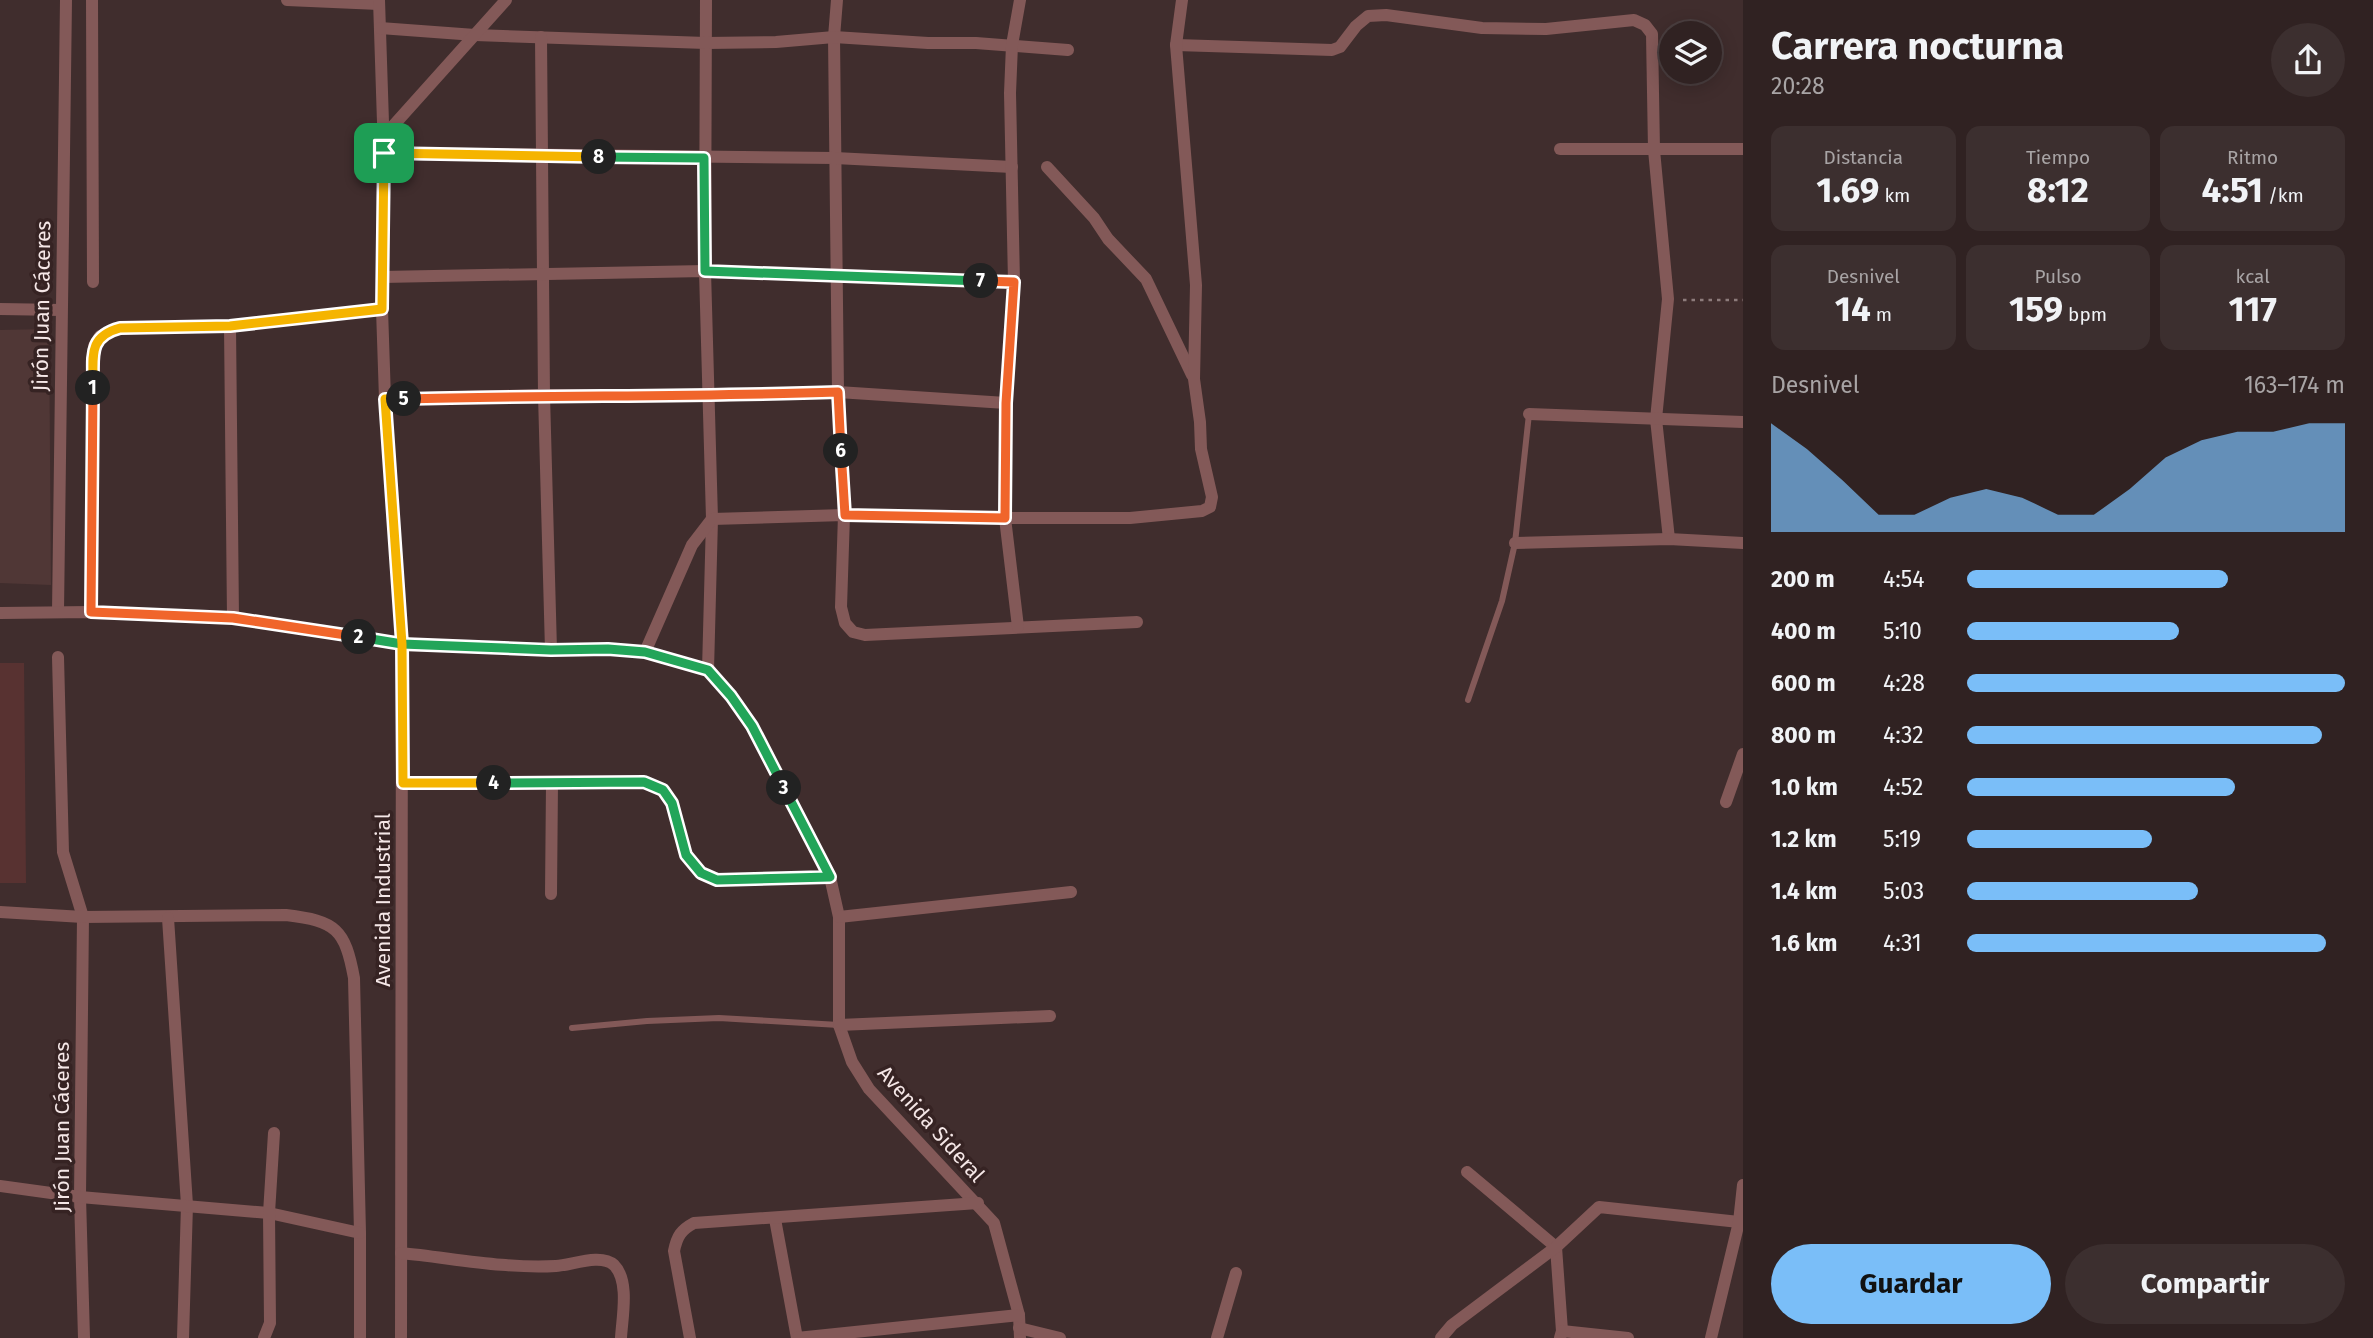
<!DOCTYPE html>
<html lang="es">
<head>
<meta charset="utf-8">
<style>
  :root { --surface:#302222; --page:#3c2f2f; --text:#f1f3f6; --muted:#a8a4a5; --line:#4b3f40; --accent:#7abef8 }
  body { margin:0; font-family:"Fira Sans",sans-serif; background:var(--page); color:var(--text); height:100vh; display:flex; flex-direction:column; font-size:26px; white-space:nowrap }
  * { box-sizing:border-box; margin:0 }
  p { font-size:23px; color:var(--muted) }
  .icon { flex:none; width:38px; height:38px; fill:none; stroke:currentColor; stroke-width:2; stroke-linecap:round; stroke-linejoin:round }
  .map { position:relative; flex:1; overflow:hidden }
  .sheet { display:flex; flex-direction:column; background:var(--surface); width:630px }
  .sheet>* { flex:none }
  .buttons { position:absolute; left:1659px; top:21px; display:grid; gap:14px }
  .buttons a { display:grid; place-items:center; width:63px; height:63px; border-radius:50%; background:var(--surface); box-shadow:0 4px 18px #0003,0 0 0 2px var(--line); font-size:35px }
  .pin { position:absolute; display:grid; place-items:center; width:60px; height:60px; color:#fff; margin:-30px; border-radius:14px; box-shadow:0 4px 10px #0006 }
  .km { position:absolute; width:35px; height:35px; margin:-18px; border-radius:50%; background:#222; color:#fff; font-size:19px; line-height:35px; text-align:center }
  .round { display:grid; place-items:center; flex:none; width:74px; height:74px; border-radius:37px; background:var(--page) }
  .overview { display:flex; align-items:center; justify-content:space-between; height:119px; padding:0 28px }
  h1 { font-size:38px; font-weight:700; line-height:52px }
  .metrics { display:grid; grid-template-columns:repeat(3,1fr); gap:10px; height:119px; padding:7px 28px }
  .metrics div { display:grid; align-content:center; border-radius:14px; background:var(--page); text-align:center }
  .metrics b { font-size:35px; font-weight:700 }
  .metrics small { font-size:19px; font-weight:400 }
  .metrics p { font-size:19px }
  .chart { height:196px; padding:14px 28px }
  .chart p { display:flex; justify-content:space-between }
  .chart svg { width:100%; height:126px; margin-top:7px; fill:var(--accent); opacity:.7 }
  .button { display:flex; gap:14px; margin-top:auto; padding:14px 28px }
  .button a { flex:1; height:80px; border-radius:42px; background:var(--accent); color:#111; font-size:28px; font-weight:700; line-height:80px; text-align:center }
  .button a+a { background:var(--page); color:var(--text) }
  ul { padding:0 28px; list-style:none; font-size:23px }
  li { display:grid; grid-template-columns:112px 84px 1fr; align-items:center; height:52px }
  li i { height:18px; border-radius:9px; background:var(--accent) }
  main { display:flex; flex:1; min-height:0 }
  .map>svg:first-child { display:block }
</style>
</head>
<body>
<main>
<div class="map">
<svg width="1743" height="1338" viewBox="0 0 1743 1338">
  <rect width="100%" height="100%" fill="#402d2d"/>
  <polygon fill="#503736" points="49,329 51,585 0,583 0,330"/>
  <polygon fill="#583231" points="0,663 24,663 26,883 0,883"/>
  <g fill="none" stroke-linecap="round" stroke-linejoin="round">
    <polyline stroke="#8d7c7c" stroke-width="2.5" stroke-dasharray="3.5 5" stroke-linecap="butt" points="1683,300 1743,300"/>
    <g stroke="#835958" stroke-width="6">
      <polyline points="1468,700 1502,601 1515,543 1529,414"/>
      <polyline points="572,1028 647,1021 719,1018 839,1025"/>
    </g>
    <g stroke="#835958" stroke-width="12">
      <polyline points="92,0 93,282"/>
      <polyline points="287,0 379,4"/>
      <polyline points="379,0 384,153 382,309 385,399 402,644 401,1338"/>
      <polyline points="706,0 705,271 712,519 708,670"/>
      <polyline points="837,0 834,37 838,392 844,515 841,607 845,623 853,632 865,635 1137,622"/>
      <polyline points="380,28 475,35 706,43 776,42 834,37 928,43 976,43 1068,50"/>
      <polyline points="541,37 544,395 551,650"/>
      <polyline points="1176,45 1332,50 1340,47 1356,26 1368,16 1386,15 1482,28 1546,29 1634,20 1645,25 1652,34 1654,150 1668,299 1656,419 1669,539"/>
      <polyline points="384,136 506,0"/>
      <polyline points="1560,149 1743,149"/>
      <polyline points="384,153 835,158 1012,167"/>
      <polyline points="1047,167 1094,218 1108,239 1146,279 1192,375"/>
      <polyline points="382,277 705,271 1014,282"/>
      <polyline points="0,309 61,310"/>
      <polyline points="230,326 233,618"/>
      <polyline points="385,399 544,395 707,396 838,392 1006,403"/>
      <polyline points="1529,414 1743,422"/>
      <polyline points="1515,543 1669,539 1743,543"/>
      <polyline points="58,612 66,0"/>
      <polyline points="91,612 94,346 100,336 120,328 230,326 382,309"/>
      <polyline points="0,613 91,612 233,618 402,644 551,650 608,649 645,652 708,670 731,696 752,726 830,877 839,917 839,1025 852,1062 869,1089 994,1223 1019,1315 1020,1338"/>
      <polyline points="1018,627 1005,518 1006,403 1014,282 1010,93 1012,45 1020,0"/>
      <polyline points="645,652 692,545 712,519 844,515 1005,518 1130,518 1202,511 1210,507 1212,497 1201,449 1200,422 1194,379 1196,285 1176,45 1182,0"/>
      <polyline points="58,657 63,852 83,917 80,1197 84,1338"/>
      <polyline points="403,783 644,782 662,790 672,803 686,855 701,873 717,880 830,877"/>
      <polyline points="1726,802 1743,754"/>
      <polyline points="551,894 552,783"/>
      <path d="M 0,912 L 83,917 L 286,915 C 336,921 345,929 354,978 L 360,1233 L 360,1338"/>
      <polyline points="839,917 1071,892"/>
      <polyline points="168,918 187,1205 183,1338"/>
      <polyline points="839,1025 1050,1016"/>
      <polyline points="1467,1172 1556,1247 1562,1331 1560,1338"/>
      <polyline points="0,1186 80,1197 269,1213 360,1233"/>
      <polyline points="775,1219 797,1338"/>
      <path d="M 401,1253 C 452,1258 505,1269 556,1266 C 572,1265 601,1253 614,1265 C 630,1281 622,1318 621,1338"/>
      <polyline points="1019,1328 1060,1338"/>
      <polyline points="1562,1331 1628,1338"/>
      <polyline points="264,1338 270,1323 269,1213 274,1133"/>
      <path d="M 690,1338 L 674,1251 C 677,1236 681,1230 694,1223 L 978,1203"/>
      <polyline points="797,1338 1019,1315"/>
      <polyline points="1217,1338 1236,1273"/>
      <polyline points="1441,1338 1452,1325 1556,1247 1599,1207 1739,1222"/>
      <polyline points="1711,1338 1739,1222 1743,1185"/>
    </g>
  </g>
  <g fill="none" stroke-linecap="round" stroke-linejoin="round">
    <g stroke="#fff" stroke-width="14">
      <path id="split-1" d="M 93,388 C 94,359 86,337 120,328 L 230,326 L 382,309 L 384,153"/>
    </g>
    <g stroke="#fff" stroke-width="14">
      <polyline id="split-2" points="93,388 91,612 233,618 359,637"/>
    </g>
    <g stroke="#fff" stroke-width="14">
      <polyline id="split-3" points="359,637 402,644 551,650 608,649 645,652 708,670 731,696 752,726 784,788"/>
    </g>
    <g stroke="#fff" stroke-width="14">
      <polyline id="split-4" points="494,783 644,782 663,790 672,803 686,855 701,873 717,880 830,877 784,788"/>
    </g>
    <g stroke="#fff" stroke-width="14">
      <polyline id="split-5" points="404,399 385,399 402,644 403,783 494,783"/>
    </g>
    <g stroke="#fff" stroke-width="14">
      <path id="split-6" d="M 404,399 C 548,395 693,397 838,392 L 841,451"/>
    </g>
    <g stroke="#fff" stroke-width="14">
      <polyline id="split-7" points="841,451 845,515 1005,518 1006,403 1014,282 981,281"/>
    </g>
    <g stroke="#fff" stroke-width="14">
      <polyline id="split-8" points="599,157 704,158 705,271 981,281"/>
    </g>
    <g stroke="#fff" stroke-width="14">
      <polyline id="split-9" points="384,153 599,157"/>
    </g>
    <use href="#split-1" stroke="#f5b400" stroke-width="9"/>
    <use href="#split-2" stroke="#f0652b" stroke-width="9"/>
    <use href="#split-3" stroke="#22a559" stroke-width="9"/>
    <use href="#split-4" stroke="#22a559" stroke-width="9"/>
    <use href="#split-5" stroke="#f5b400" stroke-width="9"/>
    <use href="#split-6" stroke="#f0652b" stroke-width="9"/>
    <use href="#split-7" stroke="#f0652b" stroke-width="9"/>
    <use href="#split-8" stroke="#22a559" stroke-width="9"/>
    <use href="#split-9" stroke="#f5b400" stroke-width="9"/>
  </g>
  <g text-anchor="middle" stroke-width="7" stroke-linejoin="round" paint-order="stroke">
    <g font-size="21" fill="#f5e7e7" stroke="#362323">
      <text transform="translate(42 306) rotate(-89)" y="7">Jirón Juan Cáceres</text>
      <text transform="translate(383 900) rotate(-90)" y="7">Avenida Industrial</text>
      <text transform="translate(931 1124) rotate(48)" y="7">Avenida Sideral</text>
      <text transform="translate(62 1127) rotate(-90)" y="7">Jirón Juan Cáceres</text>
    </g>
  </g>
</svg>
<div class="buttons">
<a><svg class="icon" aria-label="layers" viewBox="0 0 24 24"><path d="M12 4l9 5-9 5-9-5zM3 14l9 5 9-5"/></svg></a>
</div>
<div class="pin" style="left:384px;top:153px;background:#1e9e55"><svg class="icon" aria-label="arrive" viewBox="0 0 24 24"><path d="M6 21V4h12l-3 4 3 4H6"/></svg></div>
<b class="km" style="left:93px;top:388px">1</b>
<b class="km" style="left:359px;top:637px">2</b>
<b class="km" style="left:784px;top:788px">3</b>
<b class="km" style="left:494px;top:783px">4</b>
<b class="km" style="left:404px;top:399px">5</b>
<b class="km" style="left:841px;top:451px">6</b>
<b class="km" style="left:981px;top:281px">7</b>
<b class="km" style="left:599px;top:157px">8</b>
</div>
<section class="sheet">
<div class="overview"><div><h1>Carrera nocturna</h1><p>20:28</p></div><a class="round"><svg class="icon" aria-label="share" viewBox="0 0 24 24"><path d="M12 15V3M7 8l5-5 5 5M5 13v7h14v-7"/></svg></a></div>
<div class="metrics">
<div><p>Distancia</p><b>1.69<small> km</small></b></div>
<div><p>Tiempo</p><b>8:12</b></div>
<div><p>Ritmo</p><b>4:51<small> /km</small></b></div>
</div>
<div class="metrics">
<div><p>Desnivel</p><b>14<small> m</small></b></div>
<div><p>Pulso</p><b>159<small> bpm</small></b></div>
<div><p>kcal</p><b>117</b></div>
</div>
<div class="chart"><p><span>Desnivel</span>163–174 m</p>
<svg viewBox="0 0 160 44" preserveAspectRatio="none"><path d="M0 44V6L10 15L20 26L30 38L40 38L50 32L60 29L70 32L80 38L90 38L100 29L110 18L120 12L130 9L140 9L150 6L160 6V44z"/></svg>
</div>
<ul>
<li><b>200 m</b>4:54<i style="width:69%"></i></li>
<li><b>400 m</b>5:10<i style="width:56%"></i></li>
<li><b>600 m</b>4:28<i style="width:100%"></i></li>
<li><b>800 m</b>4:32<i style="width:94%"></i></li>
<li><b>1.0 km</b>4:52<i style="width:71%"></i></li>
<li><b>1.2 km</b>5:19<i style="width:49%"></i></li>
<li><b>1.4 km</b>5:03<i style="width:61%"></i></li>
<li><b>1.6 km</b>4:31<i style="width:95%"></i></li>
</ul>
<div class="button"><a>Guardar</a><a>Compartir</a></div>
</section>
</main>
</body>
</html>
